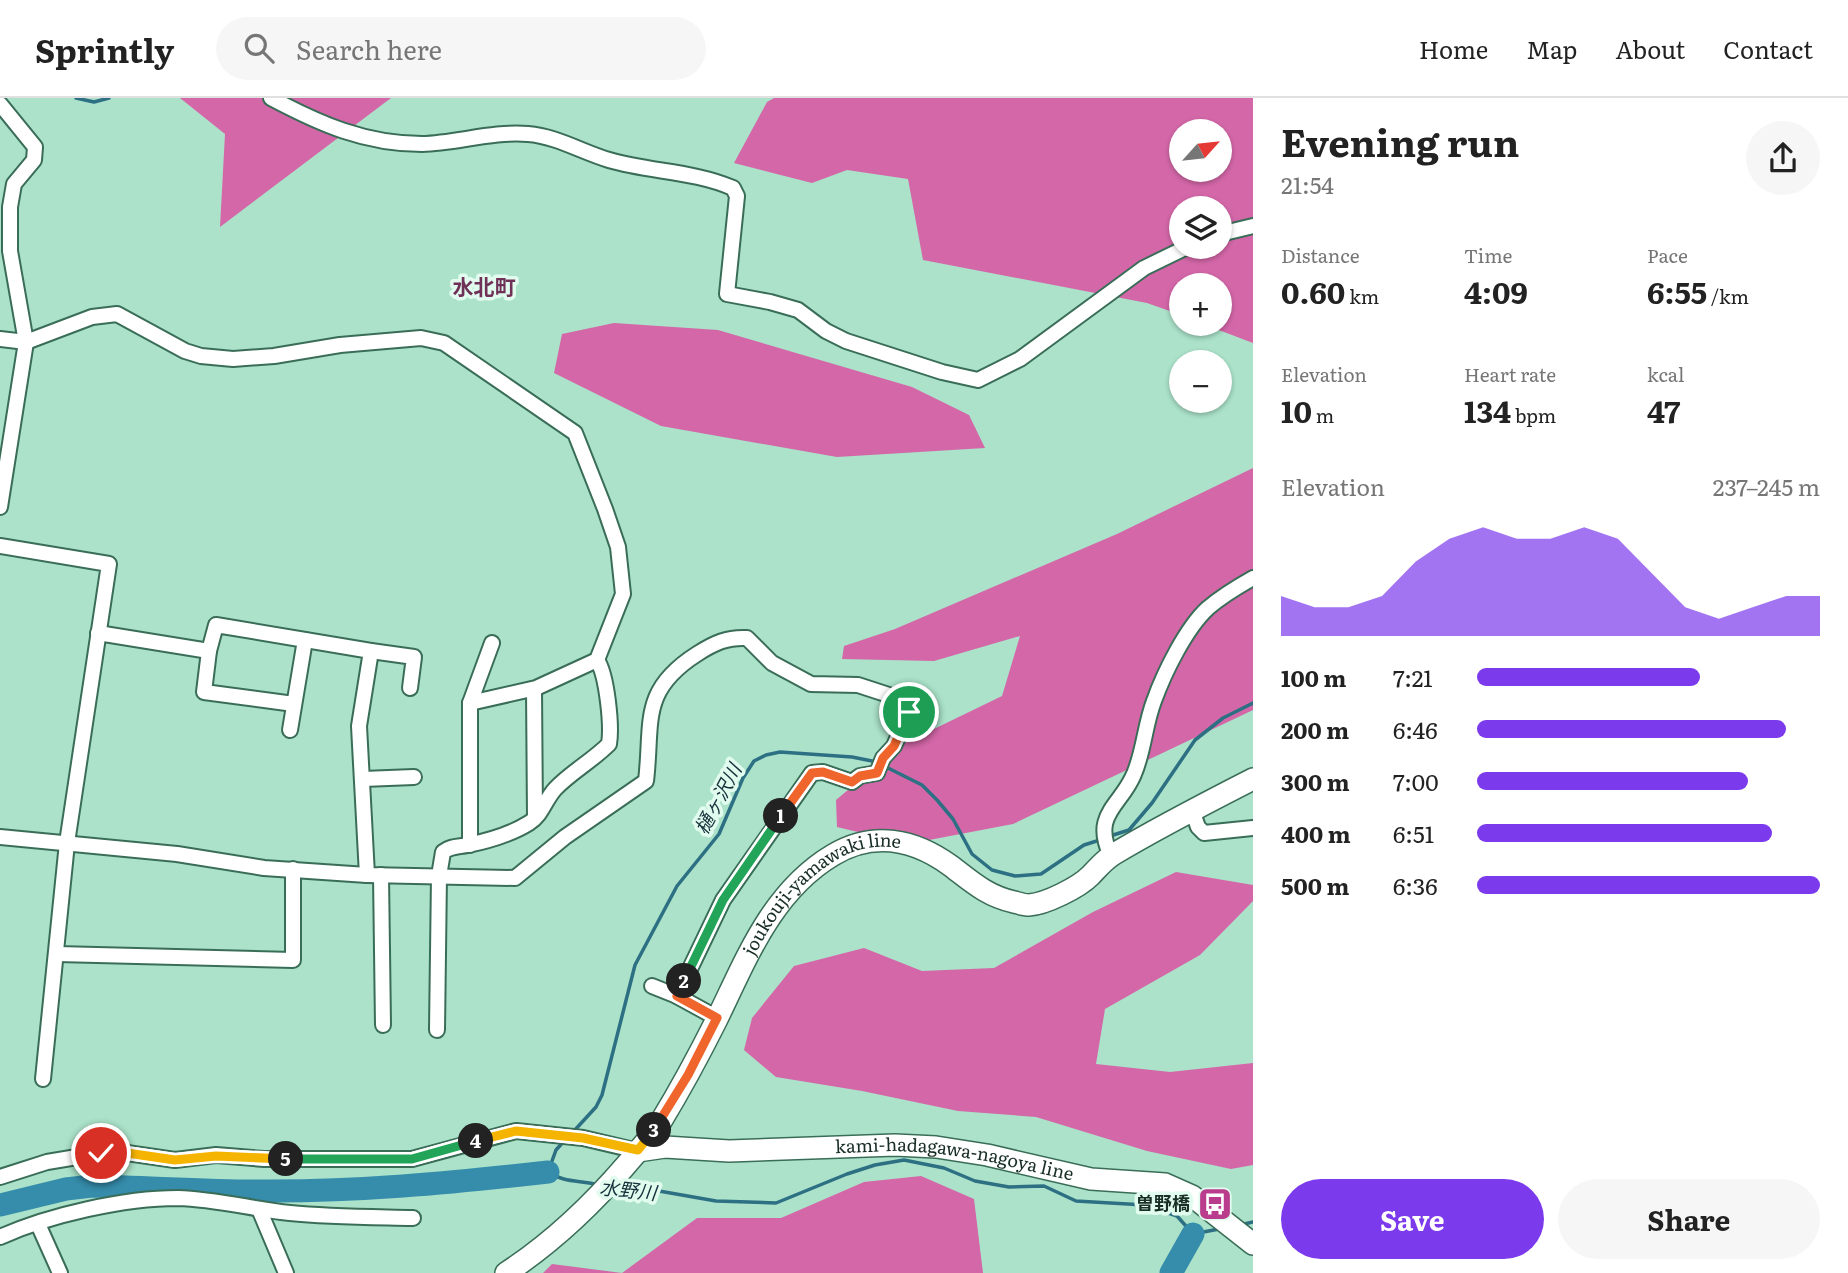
<!DOCTYPE html>
<html lang="en">
<head>
<meta charset="utf-8">
<style>
  :root { --surface:#fff; --page:#f6f6f6; --text:#222; --muted:#767676; --line:#e0e0e0; --accent:#7c3aed }
  body { margin:0; font-family:Literata,"Noto Sans JP",serif; background:var(--page); color:var(--text); height:100vh; display:flex; flex-direction:column; font-size:26px; white-space:nowrap }
  * { box-sizing:border-box; margin:0 }
  p { font-size:23px; color:var(--muted) }
  .icon { flex:none; width:38px; height:38px; fill:none; stroke:currentColor; stroke-width:2; stroke-linecap:round; stroke-linejoin:round }
  .map { position:relative; flex:1; overflow:hidden }
  .panel { display:flex; flex-direction:column; background:var(--surface); width:595px }
  .panel>* { flex:none }
  .needle { width:46px; rotate:63deg }
  .fabs { position:absolute; left:1169px; top:21px; display:grid; gap:14px }
  .fabs a { display:grid; place-items:center; width:63px; height:63px; border-radius:50%; background:var(--surface); box-shadow:0 2px 5px #0004; font-size:35px }
  .pin { position:absolute; display:grid; place-items:center; width:60px; height:60px; color:#fff; margin:-30px; border:4px solid #fff; border-radius:50%; box-shadow:0 2px 7px #0007 }
  .km { position:absolute; width:35px; height:35px; margin:-18px; border-radius:50%; background:#222; color:#fff; font-size:19px; line-height:35px; text-align:center }
  .round { display:grid; place-items:center; flex:none; width:74px; height:74px; border-radius:37px; background:var(--page) }
  .head { display:flex; align-items:center; justify-content:space-between; height:119px; padding:0 28px }
  h1 { font-size:38px; font-weight:700; line-height:52px }
  .stats { display:grid; grid-template-columns:repeat(3,1fr); gap:10px; height:119px; padding:7px 28px }
  .stats div { display:grid; align-content:center }
  .stats b { font-size:30px; font-weight:700 }
  .stats small { font-size:19px; font-weight:400 }
  .stats p { font-size:19px }
  .chart { height:196px; padding:14px 28px }
  .chart p { display:flex; justify-content:space-between }
  .chart svg { width:100%; height:126px; margin-top:7px; fill:var(--accent); opacity:.7 }
  .primary-button { display:flex; gap:14px; margin-top:auto; padding:14px 28px }
  .primary-button a { flex:1; height:80px; border-radius:42px; background:var(--accent); color:#fff; font-size:28px; font-weight:700; line-height:80px; text-align:center }
  .primary-button a+a { background:var(--page); color:var(--text) }
  ul { padding:0 28px; list-style:none; font-size:23px }
  li { display:grid; grid-template-columns:112px 84px 1fr; align-items:center; height:52px }
  li i { height:18px; border-radius:9px; background:var(--accent) }
  header { display:flex; align-items:center; gap:42px; box-sizing:border-box; height:98px; padding:0 35px; background:var(--surface); border-bottom:2px solid var(--line) }
  header strong { font-size:33px }
  nav { display:flex; gap:38px; margin-inline-start:auto; font-size:24px }
  .search { width:490px; height:63px; background:var(--page); display:flex; align-items:center; gap:18px; box-sizing:border-box; padding:0 24px; border-radius:38px; color:var(--muted); font-size:26px }
  main { display:flex; flex:1; min-height:0 }
  .map>svg:first-child { display:block }
</style>
</head>
<body>
<header>
<strong>Sprintly</strong>
<div class="search"><svg class="icon" aria-label="search" viewBox="0 0 24 24"><circle cx="10" cy="10" r="6"/><path d="M15 15l6 6"/></svg>Search here</div>
<nav><a>Home</a><a>Map</a><a>About</a><a>Contact</a></nav>
</header>
<main>
<div class="map">
<svg width="1253" height="1175" viewBox="0 0 1253 1175">
  <rect width="100%" height="100%" fill="#abe2c9"/>
  <g fill="#d467a8" fill-rule="evenodd">
    <polygon points="180,0 391,0 220,129 225,36"/>
    <path d="M 774,0 L 1253,0 L 1253,245 L 1203,226 L 1220,226 L 1220,187 L 1181,187 L 1181,217 L 1147,205 L 923,162 L 908,81 L 847,72 L 812,85 L 734,65 L 767,4 ZM 1181,33 L 1220,33 L 1220,72 L 1181,72 ZM 1181,110 L 1220,110 L 1220,149 L 1181,149 Z"/>
    <polygon points="614,225 718,232 912,289 969,317 985,350 837,359 661,328 554,275 562,236"/>
    <polygon points="1253,370 1253,612 1013,726 908,746 837,729 836,702 903,646 1002,598 1020,538 934,563 842,561 844,548 895,531 1117,436"/>
    <polygon points="1176,774 1253,787 1253,803 1200,857 1105,911 1096,966 1170,974 1253,965 1253,1067 1231,1071 1147,1053 1036,1019 958,1013 862,993 776,979 744,952 752,920 794,868 864,850 922,873 994,870 1093,814"/>
    <polygon points="921,1078 974,1101 983,1175 543,1175 552,1166 622,1175 697,1120 781,1120 864,1084"/>
  </g>
  <g fill="none" stroke-linecap="round" stroke-linejoin="round">
    <g stroke="#2d7083" stroke-width="3.5">
      <polyline points="76,0 94,4 109,0"/>
      <polyline points="884,668 922,687 937,702 953,721 972,756 992,772 1015,778 1041,776 1084,747 1103,741"/>
      <polyline points="1110,738 1129,732 1152,705 1195,642 1223,620 1253,605"/>
      <polyline points="573,1034 596,1009 602,997 635,867 677,788 719,736 743,680 754,663 766,657 780,654 852,659 877,664"/>
      <path d="M 565,1042 L 556,1052 L 548,1074 C 564,1085 580,1082 599,1087"/>
      <polyline points="616,1092 659,1093 716,1103 776,1105 847,1076 875,1067 904,1062 944,1070 975,1083 1009,1089 1044,1088 1076,1103 1145,1107 1177,1118 1193,1136 1219,1131"/>
      <polyline points="1240,1127 1253,1124"/>
    </g>
    <g stroke="#358cab" stroke-width="23">
      <path d="M 0,1107 L 66,1091 L 92,1088 C 147,1089 202,1093 257,1093 C 355,1094 451,1085 548,1074"/>
      <polyline points="1171,1175 1193,1136"/>
    </g>
    <g stroke="#3a6d58" stroke-width="18">
      <g id="minor">
        <path d="M 271,0 C 320,26 365,46 422,46 C 457,45 493,33 528,36 C 556,38 582,54 609,62 C 650,74 694,73 733,90 L 737,98 L 727,196 L 770,204 L 798,212 L 826,233 L 846,243 L 942,274 L 978,282 L 1020,261 L 1144,170 L 1187,149"/>
        <polyline points="0,6 35,49 34,62 14,86 10,109 10,153 26,244 0,409"/>
        <polyline points="1220,136 1253,128"/>
        <polyline points="0,241 26,244 92,219 117,216 185,253 201,258 233,261 274,258 340,247 421,240 444,245 575,335 605,411 618,449 623,496 597,562 536,590 470,605 492,545"/>
        <polyline points="0,448 109,466 67,745 43,981"/>
        <polyline points="98,535 209,553 216,527 371,553 359,628 367,777"/>
        <polyline points="209,553 204,594 294,606"/>
        <polyline points="371,553 414,559 410,590"/>
        <polyline points="534,591 535,719"/>
        <polyline points="290,632 305,542"/>
        <polyline points="363,681 414,679"/>
        <polyline points="1192,712 1198,729 1204,735 1253,730"/>
        <path d="M 0,739 L 177,756 L 264,770 L 367,777 L 515,780 L 565,739 L 646,683 C 653,625 639,593 697,556 C 714,545 727,539 747,540 L 772,565 L 811,586 L 858,587 L 904,602 L 909,614 L 894,648 L 883,660 L 877,675 L 860,678 L 852,684 L 823,674 L 812,675 L 723,802 L 677,898 L 717,920"/>
        <polyline points="470,747 470,605"/>
        <path d="M 1111,758 C 1091,716 1121,708 1134,676 C 1144,653 1145,626 1154,603 C 1164,575 1186,530 1208,510 C 1222,498 1237,489 1253,480"/>
        <polyline points="381,777 383,927"/>
        <polyline points="57,856 293,862 293,771"/>
        <polyline points="652,888 677,898"/>
        <path d="M 437,932 L 439,778 L 443,754 C 451,748 458,749 468,747 C 487,743 513,735 529,725 C 542,717 545,702 555,691 C 571,674 592,663 609,646 C 612,628 607,577 597,562"/>
        <polyline points="0,1079 47,1064 101,1055 127,1055 175,1062 216,1057 264,1061 412,1061 516,1033 583,1040 638,1053"/>
        <polyline points="259,1111 286,1175"/>
        <polyline points="38,1126 60,1175"/>
        <path d="M 0,1139 C 49,1117 124,1100 178,1100 C 216,1101 252,1111 290,1115 C 330,1119 372,1119 413,1120"/>
      </g>
    </g>
    <g stroke="#3a6d58" stroke-width="24">
      <g id="secondary">
        <path id="s1" d="M 638,1053 L 665,1049 L 729,1053 L 895,1047 L 936,1049 L 987,1057 L 1091,1081 L 1165,1086 L 1192,1098 L 1253,1146"/>
        <path id="s2" d="M 506,1175 C 552,1145 591,1108 627,1066 C 638,1053 651,1039 660,1025 C 680,992 699,957 716,923 C 746,862 771,794 833,757 C 873,733 914,741 951,768 C 972,784 987,798 1014,804 C 1018,805 1024,807 1029,807 C 1046,806 1079,789 1090,778 C 1098,770 1104,762 1114,756 C 1159,729 1206,705 1253,681"/>
      </g>
    </g>
    <use href="#minor" stroke="#fff" stroke-width="14"/>
    <use href="#secondary" stroke="#fff" stroke-width="21"/>
  </g>
  <g fill="none" stroke-linecap="round" stroke-linejoin="round">
    <g stroke="#fff" stroke-width="14">
      <polyline id="split-1" points="781,718 812,675 823,674 852,684 860,678 877,675 883,660 894,648 909,614"/>
    </g>
    <g stroke="#fff" stroke-width="14">
      <polyline id="split-2" points="684,883 723,802 781,718"/>
    </g>
    <g stroke="#fff" stroke-width="14">
      <polyline id="split-3" points="654,1032 688,977 717,920 677,898 684,883"/>
    </g>
    <g stroke="#fff" stroke-width="14">
      <polyline id="split-4" points="476,1043 516,1033 583,1040 638,1052 654,1032"/>
    </g>
    <g stroke="#fff" stroke-width="14">
      <polyline id="split-5" points="286,1061 412,1061 476,1043"/>
    </g>
    <g stroke="#fff" stroke-width="14">
      <polyline id="split-6" points="101,1055 127,1055 175,1062 216,1058 286,1061"/>
    </g>
    <use href="#split-1" stroke="#f0652b" stroke-width="9"/>
    <use href="#split-2" stroke="#22a559" stroke-width="9"/>
    <use href="#split-3" stroke="#f0652b" stroke-width="9"/>
    <use href="#split-4" stroke="#f5b400" stroke-width="9"/>
    <use href="#split-5" stroke="#22a559" stroke-width="9"/>
    <use href="#split-6" stroke="#f5b400" stroke-width="9"/>
  </g>
  <defs>
    <g id="bus-square" transform="scale(1.75)"><rect x="-9" y="-9" width="18" height="18" rx="4" fill="#b93d8c" stroke="#e1fcef"/><path d="M-5-6H5V4H4V6H2V4H-2V6H-4V4H-5ZM-3.5-4V0h7V-4ZM-3.5 1.2v1.5H-2V1.2ZM2 1.2v1.5H3.5V1.2Z" fill="#fff"/></g>
  </defs>
  <g fill-rule="evenodd">
    <use href="#bus-square" x="1215" y="1106"/>
  </g>
  <g text-anchor="middle" stroke-width="7" stroke-linejoin="round" paint-order="stroke">
    <g font-size="18" fill="#192f26" stroke="#e1fcef">
      <text dy="6" stroke="none"><textPath href="#s2" startOffset="508">joukouji-yamawaki line</textPath></text>
      <text dy="6" stroke="none"><textPath href="#s1" startOffset="318">kami-hadagawa-nagoya line</textPath></text>
    </g>
    <g font-size="18" font-weight="bold" fill="#192f26" stroke="#e1fcef" text-anchor="end">
      <text x="1190" y="1112">曽野橋</text>
    </g>
    <g font-size="19" font-style="italic" fill="#15303a" stroke="#e1fcef">
      <text transform="translate(718 701) rotate(-62)" y="7">樋ヶ沢川</text>
      <text transform="translate(628 1092) rotate(6)" y="7">水野川</text>
    </g>
    <g font-size="21" font-weight="bold" fill="#6f3157" stroke="#e1fcef">
      <text x="484" y="197">水北町</text>
    </g>
  </g>
</svg>
<div class="fabs">
<a><svg class="needle" viewBox="-14 -14 28 28"><path d="M0-13l5 13h-10z" fill="#e53935"/><path d="M0 13l5-13h-10z" fill="#767676"/></svg></a>
<a><svg class="icon" aria-label="layers" viewBox="0 0 24 24"><path d="M12 4l9 5-9 5-9-5zM3 14l9 5 9-5"/></svg></a>
<a>+</a>
<a>−</a>
</div>
<div class="pin" style="left:909px;top:614px;background:#1e9e55"><svg class="icon" aria-label="arrive" viewBox="0 0 24 24"><path d="M6 21V4h12l-3 4 3 4H6"/></svg></div>
<div class="pin" style="left:101px;top:1055px;background:#d93025"><svg class="icon" aria-label="check" viewBox="0 0 24 24"><path d="M5 12l5 5 9-10"/></svg></div>
<b class="km" style="left:781px;top:718px">1</b>
<b class="km" style="left:684px;top:883px">2</b>
<b class="km" style="left:654px;top:1032px">3</b>
<b class="km" style="left:476px;top:1043px">4</b>
<b class="km" style="left:286px;top:1061px">5</b>
</div>
<section class="panel">
<div class="head"><div><h1>Evening run</h1><p>21:54</p></div><a class="round"><svg class="icon" aria-label="share" viewBox="0 0 24 24"><path d="M12 15V3M7 8l5-5 5 5M5 13v7h14v-7"/></svg></a></div>
<div class="stats">
<div><p>Distance</p><b>0.60<small> km</small></b></div>
<div><p>Time</p><b>4:09</b></div>
<div><p>Pace</p><b>6:55<small> /km</small></b></div>
</div>
<div class="stats">
<div><p>Elevation</p><b>10<small> m</small></b></div>
<div><p>Heart rate</p><b>134<small> bpm</small></b></div>
<div><p>kcal</p><b>47</b></div>
</div>
<div class="chart"><p><span>Elevation</span>237–245 m</p>
<svg viewBox="0 0 160 44" preserveAspectRatio="none"><path d="M0 44V30L10 34L20 34L30 30L40 18L50 10L60 6L70 10L80 10L90 6L100 10L110 22L120 34L130 38L140 34L150 30L160 30V44z"/></svg>
</div>
<ul>
<li><b>100 m</b>7:21<i style="width:65%"></i></li>
<li><b>200 m</b>6:46<i style="width:90%"></i></li>
<li><b>300 m</b>7:00<i style="width:79%"></i></li>
<li><b>400 m</b>6:51<i style="width:86%"></i></li>
<li><b>500 m</b>6:36<i style="width:100%"></i></li>
</ul>
<div class="primary-button"><a>Save</a><a>Share</a></div>
</section>
</main>
</body>
</html>
